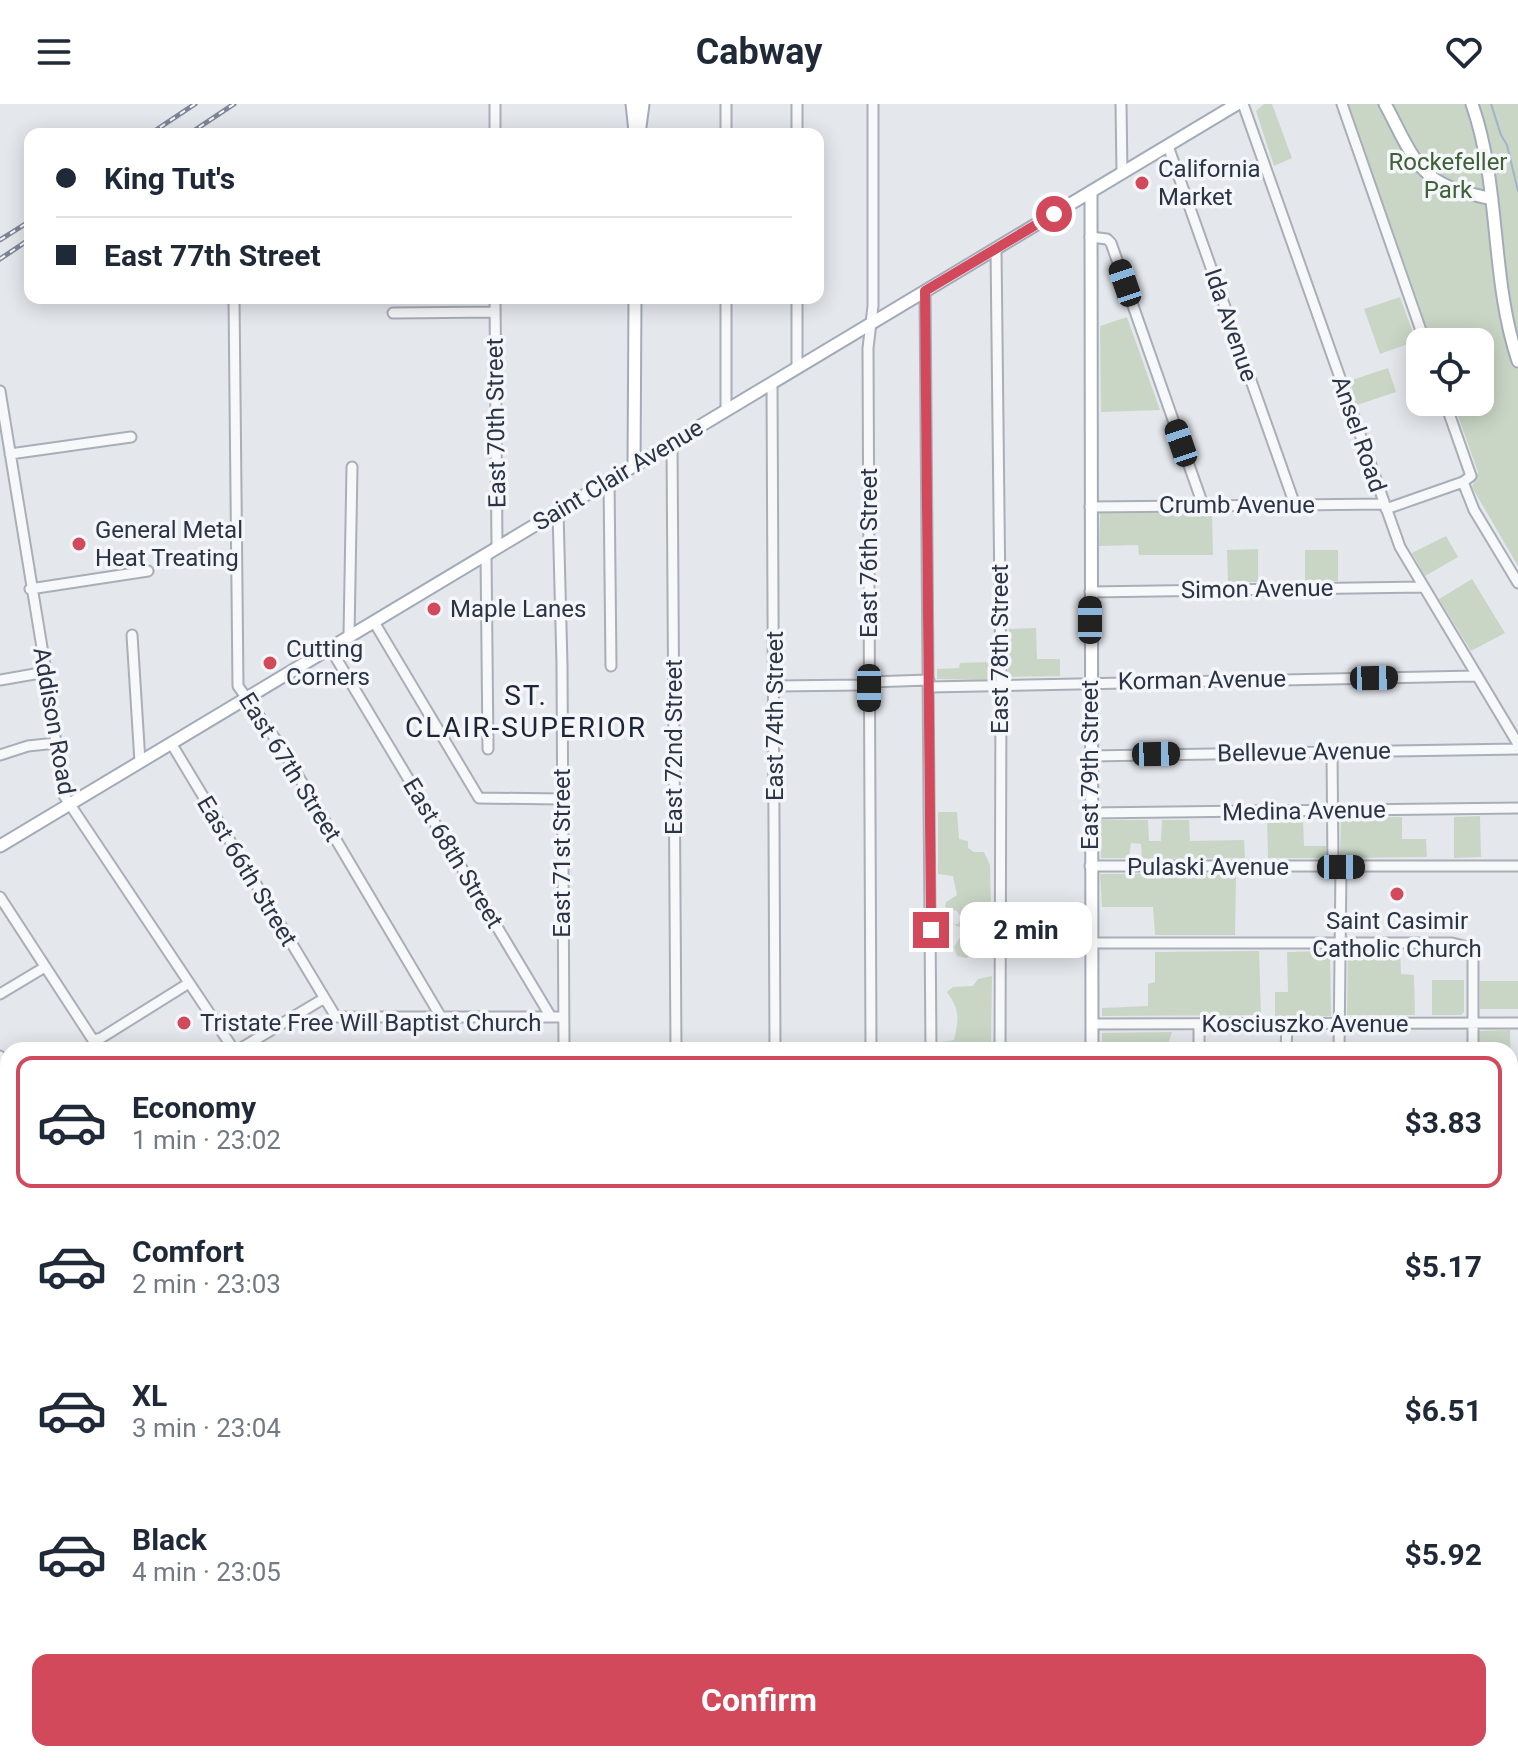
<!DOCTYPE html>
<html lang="en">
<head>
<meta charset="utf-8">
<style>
  :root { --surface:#fff; --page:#f2f2f3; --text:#1f2937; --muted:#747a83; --line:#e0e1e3; --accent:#d1495b }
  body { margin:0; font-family:Roboto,sans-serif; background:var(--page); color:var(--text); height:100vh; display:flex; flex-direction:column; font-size:30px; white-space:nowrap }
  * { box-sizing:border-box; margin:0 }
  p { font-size:26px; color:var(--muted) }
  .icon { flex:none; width:44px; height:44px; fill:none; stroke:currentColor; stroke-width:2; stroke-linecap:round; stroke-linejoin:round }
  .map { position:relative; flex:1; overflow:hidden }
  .drawer { position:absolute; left:0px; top:938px; width:1518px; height:720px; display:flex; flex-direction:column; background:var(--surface); border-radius:24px 24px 0 0; box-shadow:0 4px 20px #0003 }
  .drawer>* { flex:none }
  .guide { position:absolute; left:24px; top:24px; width:800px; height:176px; border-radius:16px; box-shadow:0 4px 20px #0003; display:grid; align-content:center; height:176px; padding:0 32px; background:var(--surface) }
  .fabs { position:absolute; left:1406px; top:224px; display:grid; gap:16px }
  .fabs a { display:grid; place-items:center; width:88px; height:88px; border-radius:16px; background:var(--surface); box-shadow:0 4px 20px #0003; font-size:40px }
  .end { position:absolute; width:36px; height:36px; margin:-18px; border:10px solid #d1495b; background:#fff; box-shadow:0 0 0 4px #fff }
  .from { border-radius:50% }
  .bubble { position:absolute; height:56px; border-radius:16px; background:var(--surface); box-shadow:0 4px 20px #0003; font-size:26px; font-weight:700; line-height:56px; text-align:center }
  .car { position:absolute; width:24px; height:48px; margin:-24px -12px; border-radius:10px; box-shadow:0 0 6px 2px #0007; background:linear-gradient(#222 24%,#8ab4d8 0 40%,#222 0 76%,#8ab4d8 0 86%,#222 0) }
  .guide b { display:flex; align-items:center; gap:28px; height:76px; font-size:30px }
  .guide b+b { border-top:2px solid var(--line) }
  .guide i { width:20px; height:20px; background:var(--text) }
  ul { padding:14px 0 0; list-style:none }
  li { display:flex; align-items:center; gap:24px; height:132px; margin:0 16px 12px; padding:0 16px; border:4px solid transparent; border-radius:16px }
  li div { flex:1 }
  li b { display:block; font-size:30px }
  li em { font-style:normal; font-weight:700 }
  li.active { border-color:var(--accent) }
  li>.icon { width:72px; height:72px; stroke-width:1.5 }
  .primary-button { display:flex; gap:16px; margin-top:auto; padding:16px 32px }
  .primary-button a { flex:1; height:92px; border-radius:16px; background:var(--accent); color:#fff; font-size:32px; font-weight:700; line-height:92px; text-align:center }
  header { display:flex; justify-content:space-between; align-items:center; height:104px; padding:0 32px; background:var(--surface); font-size:36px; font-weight:700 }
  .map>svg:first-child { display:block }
</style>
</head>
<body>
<header><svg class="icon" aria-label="menu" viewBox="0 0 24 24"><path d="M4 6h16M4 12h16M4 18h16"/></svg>Cabway<svg class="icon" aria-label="heart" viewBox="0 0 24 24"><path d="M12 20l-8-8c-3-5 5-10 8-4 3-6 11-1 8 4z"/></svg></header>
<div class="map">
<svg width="1518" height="1658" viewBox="0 0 1518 1658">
  <rect width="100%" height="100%" fill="#e4e7ec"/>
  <!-- green -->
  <path fill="#c9d6c5" d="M1264,0H1272L1292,54L1274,62L1256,7Z
    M1348,0H1518V462L1472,383L1478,368L1453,298H1480V238H1432Z
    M1400,193L1416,237L1380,250L1364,205Z
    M1127,213L1160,306L1101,308L1100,222Z
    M1388,264L1396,288L1357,301L1349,277Z
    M1100,409H1212L1213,451H1139L1138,441L1099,442Z
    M1446,432L1458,453L1425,472L1412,449Z
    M1258,445V478H1228L1227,446Z
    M1305,446H1338V477H1305Z
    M1472,475L1505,529L1471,547L1439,495Z
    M1036,524L1037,555H1060V572L1008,573L1009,525Z
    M991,558V576L937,575V565L959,564L960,559Z
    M938,708H957L959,735L968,737V744L974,748H984L990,761L991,804L970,805L975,825L969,834L970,850L967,854L957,852L954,843L965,825L954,821L959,819L961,814L957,807L945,803L946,798L957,791L953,772L938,770Z
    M1480,712L1481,753L1454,754V713Z
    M1402,713V735H1426L1427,753L1340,754L1341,714Z
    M1303,714L1304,742H1326L1327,754H1268L1267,715Z
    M1101,716H1148L1149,737H1161L1162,716H1189L1190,737L1244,736L1245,754L1142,755L1141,740L1131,739L1129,754H1101Z
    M1236,769L1235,831H1155L1153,803H1102L1100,770Z
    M1400,846L1401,870L1414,871L1415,911H1347L1348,847Z
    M1259,847L1261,911L1102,912V904L1148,902V880L1155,878V848Z
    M1330,847L1331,912H1275V888H1288L1287,848Z
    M992,872L991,946H962L961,940L954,941L953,946H940L942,938L954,936C959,913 960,907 947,888L953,883L973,882L978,875Z
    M1432,876H1464V908L1461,911H1432Z
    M1480,877H1518V905H1480Z
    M1510,926L1511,973H1510V946H1478V927Z
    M1172,928L1166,946H1102V929Z"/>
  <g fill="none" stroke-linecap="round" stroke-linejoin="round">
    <!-- stream -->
    <path stroke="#9fb4cc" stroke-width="2" d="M1491,0L1501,31L1507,41L1518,87"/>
    <defs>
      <path id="minor" d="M797,0V30
        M1121,0L1122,69
        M1243,0L1400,443L1518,640
        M1342,0L1425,238
        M495,30V0
        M726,30V0
        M1168,42L1295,401
        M1090,133L1107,135L1111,139L1203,401
        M996,145L1001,583L1000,946
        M925,187L931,946
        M234,194L238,582L281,643L441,913
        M495,194L497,444
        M797,194V264
        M393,209L495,208
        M772,279L775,946
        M0,287L46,568L63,690L234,946
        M726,307V194
        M672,339L676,946
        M10,350L131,333
        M609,377L611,562
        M1463,378L1474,406L1518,479
        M1090,403L1384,400
        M1386,405L1463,378L1471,372L1445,298
        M558,407L562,561L564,946
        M486,450L488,645
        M30,485L148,467
        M1090,488L1423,483
        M374,518L479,694L561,695
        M132,531L140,658
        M349,532L352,363
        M330,544L551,913
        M0,576L46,568
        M775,582L861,581L869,578L929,576
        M929,583L1475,572
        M171,639L336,913H563
        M1332,647L1333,763
        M0,651L28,642L56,639
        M1090,652L1518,645
        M1090,709L1518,704
        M1090,762H1518
        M0,793L93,936L101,934L189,879
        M1090,839H1452L1468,843L1473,849V946
        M0,890L45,863
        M1092,920L1518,919
        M1199,920V946
        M238,946L323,895
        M871,946L868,244L873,202V0
        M1286,946L1287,921
        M1339,946L1341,763
        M0,952L8,964
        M0,1127L8,1141
        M0,1203H8
        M0,1296H8
        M0,1390H8
        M1510,1583H1518
        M0,1628H8
        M28,1650V1658
        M135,1650V1658
        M244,1650L245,1658
        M359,1650L364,1658
        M486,1650L490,1658
        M705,1650L710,1658
        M1241,1650V1658
        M1452,1650V1658
        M270,1658L286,1650
        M595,1658L601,1655L610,1658
        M1138,1658V1650
        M1358,1658V1650"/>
      <path id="major" d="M632,0L635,27
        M1385,0C1401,28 1413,66 1443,80C1458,88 1476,91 1492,95
        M1472,0C1501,83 1490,173 1518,257
        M639,30L643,0
        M1091,88L1092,946
        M634,362L635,194
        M0,742L1237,0
        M1510,1269L1518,1268
        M0,1483L8,1482
        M1088,1658V1650"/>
    </defs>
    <!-- minor casing -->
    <use href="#minor" stroke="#a9aeb7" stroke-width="13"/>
    <!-- major casing -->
    <use href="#major" stroke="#a3abb8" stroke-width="15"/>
    <!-- minor -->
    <use href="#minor" stroke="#f7f8fa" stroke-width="9"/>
    <!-- major -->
    <use href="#major" stroke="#fff" stroke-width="11"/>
    <defs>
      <path id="rail" d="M150,30L195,0
        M189,30L234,0
        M0,136L30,117
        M0,155L30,135"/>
    </defs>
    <!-- rail casing -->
    <use href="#rail" stroke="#7d8696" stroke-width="5"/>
    <!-- rail -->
    <use href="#rail" stroke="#f4f6f9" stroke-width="2" stroke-dasharray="6" stroke-linecap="butt"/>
  </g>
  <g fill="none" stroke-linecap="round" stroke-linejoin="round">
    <!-- route -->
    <path stroke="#d1495b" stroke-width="10" d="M931,826L925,187L1054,110"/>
  </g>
  <!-- markers -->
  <g fill="#d1495b" stroke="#f4f6f9" stroke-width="3">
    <circle cx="1142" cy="79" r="8"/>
    <circle cx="79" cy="440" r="8"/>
    <circle cx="434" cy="505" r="8"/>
    <circle cx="270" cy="559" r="8"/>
    <circle cx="1397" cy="790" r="8"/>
    <circle cx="184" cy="919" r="8"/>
  </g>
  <g text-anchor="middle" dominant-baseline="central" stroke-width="7" stroke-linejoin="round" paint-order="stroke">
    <!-- park labels -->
    <g font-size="24" fill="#3f6138" stroke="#f4f6f9">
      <text x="1448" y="58">Rockefeller<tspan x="1448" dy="28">Park</tspan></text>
    </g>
    <!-- poi labels -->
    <g font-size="24" fill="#2b3445" stroke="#f4f6f9" text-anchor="start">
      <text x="1158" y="65">California<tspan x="1158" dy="28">Market</tspan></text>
      <text x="95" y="426">General Metal<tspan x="95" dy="28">Heat Treating</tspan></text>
      <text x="450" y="505">Maple Lanes</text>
      <text x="286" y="545">Cutting<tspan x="286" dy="28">Corners</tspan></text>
      <text x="1397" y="817" text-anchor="middle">Saint Casimir<tspan x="1397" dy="28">Catholic Church</tspan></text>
      <text x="200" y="919">Tristate Free Will Baptist Church</text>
    </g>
    <!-- street labels -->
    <g font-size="24" fill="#2b3445" stroke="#f4f6f9">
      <text transform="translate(1231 221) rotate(71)">Ida Avenue</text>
      <text transform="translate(496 319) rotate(-91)">East 70th Street</text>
      <text transform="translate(1359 330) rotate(71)">Ansel Road</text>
      <text transform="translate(618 371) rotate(-31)">Saint Clair Avenue</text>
      <text x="1237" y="401">Crumb Avenue</text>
      <text transform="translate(869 449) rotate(-90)">East 76th Street</text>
      <text transform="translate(1257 485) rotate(-1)">Simon Avenue</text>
      <text transform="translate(1000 545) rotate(-90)">East 78th Street</text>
      <text transform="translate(1202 576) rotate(-1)">Korman Avenue</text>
      <text transform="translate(775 612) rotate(-90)">East 74th Street</text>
      <text transform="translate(54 617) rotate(80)">Addison Road</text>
      <text transform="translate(674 643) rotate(-90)">East 72nd Street</text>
      <text transform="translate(1304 648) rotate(-1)">Bellevue Avenue</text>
      <text transform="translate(1090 661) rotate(-90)">East 79th Street</text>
      <text transform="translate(290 663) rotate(58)">East 67th Street</text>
      <text transform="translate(1304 707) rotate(-1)">Medina Avenue</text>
      <text transform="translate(453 749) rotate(59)">East 68th Street</text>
      <text transform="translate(562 749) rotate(-90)">East 71st Street</text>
      <text x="1208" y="763">Pulaski Avenue</text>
      <text transform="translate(247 767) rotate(59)">East 66th Street</text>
      <text x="1305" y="920">Kosciuszko Avenue</text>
    </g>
    <!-- quarter labels -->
    <g font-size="28" letter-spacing="2" fill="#1d2536" stroke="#f4f6f9">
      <text x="526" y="591">ST.<tspan x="526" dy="32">CLAIR-SUPERIOR</tspan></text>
    </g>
  </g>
</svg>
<div class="fabs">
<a><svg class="icon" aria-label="locate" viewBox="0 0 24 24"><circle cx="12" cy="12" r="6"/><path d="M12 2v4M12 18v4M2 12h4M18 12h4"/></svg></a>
</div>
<i class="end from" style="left:1054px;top:110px"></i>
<i class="end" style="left:931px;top:826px"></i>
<div class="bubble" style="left:960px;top:798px;width:132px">2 min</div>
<i class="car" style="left:1125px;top:179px;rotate:341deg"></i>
<i class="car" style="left:1181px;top:339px;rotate:341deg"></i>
<i class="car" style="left:1090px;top:516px;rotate:0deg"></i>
<i class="car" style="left:1374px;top:574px;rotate:89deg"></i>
<i class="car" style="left:869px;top:584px;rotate:180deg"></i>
<i class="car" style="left:1156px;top:650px;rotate:89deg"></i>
<i class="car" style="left:1341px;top:763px;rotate:90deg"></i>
<div class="guide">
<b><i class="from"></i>King Tut's</b>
<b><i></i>East 77th Street</b>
</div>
<section class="drawer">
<ul>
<li class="active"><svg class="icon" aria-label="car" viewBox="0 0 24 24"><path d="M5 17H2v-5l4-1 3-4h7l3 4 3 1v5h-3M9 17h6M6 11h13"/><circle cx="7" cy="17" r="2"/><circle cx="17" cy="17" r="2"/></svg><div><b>Economy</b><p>1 min · 23:02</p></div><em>$3.83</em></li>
<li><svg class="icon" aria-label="car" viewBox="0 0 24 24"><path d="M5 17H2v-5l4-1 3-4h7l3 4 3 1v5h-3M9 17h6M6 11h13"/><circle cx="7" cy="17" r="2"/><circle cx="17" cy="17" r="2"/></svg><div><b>Comfort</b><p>2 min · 23:03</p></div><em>$5.17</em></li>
<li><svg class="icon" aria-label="car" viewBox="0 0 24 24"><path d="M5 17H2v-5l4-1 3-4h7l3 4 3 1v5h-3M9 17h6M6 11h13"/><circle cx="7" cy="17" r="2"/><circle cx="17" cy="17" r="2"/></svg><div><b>XL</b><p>3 min · 23:04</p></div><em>$6.51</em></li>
<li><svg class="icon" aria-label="car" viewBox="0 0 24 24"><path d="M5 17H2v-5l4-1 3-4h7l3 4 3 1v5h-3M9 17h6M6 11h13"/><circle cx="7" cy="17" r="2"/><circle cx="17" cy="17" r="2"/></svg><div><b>Black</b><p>4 min · 23:05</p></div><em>$5.92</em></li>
</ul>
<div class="primary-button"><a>Confirm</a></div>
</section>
</div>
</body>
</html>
